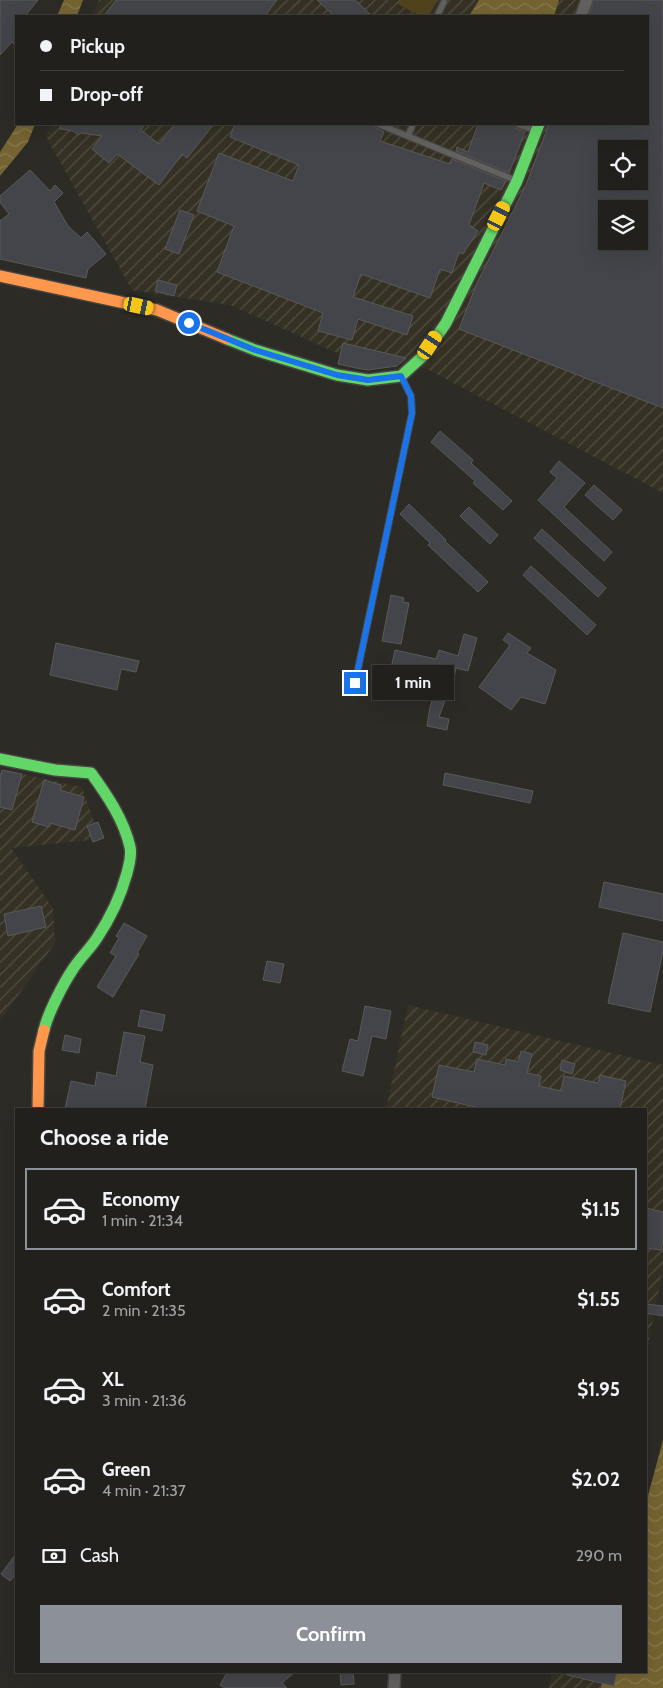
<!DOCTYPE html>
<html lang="en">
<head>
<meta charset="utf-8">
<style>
  :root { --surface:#21201c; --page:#2d2d29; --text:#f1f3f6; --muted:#a2a3a3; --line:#3e3e3b; --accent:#8c9099 }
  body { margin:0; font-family:Cabin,sans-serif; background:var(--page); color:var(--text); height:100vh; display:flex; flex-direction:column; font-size:19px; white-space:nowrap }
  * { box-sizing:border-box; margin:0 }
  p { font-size:16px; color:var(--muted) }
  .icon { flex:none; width:28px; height:28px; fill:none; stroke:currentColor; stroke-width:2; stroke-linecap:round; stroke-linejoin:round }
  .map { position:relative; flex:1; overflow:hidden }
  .sheet { position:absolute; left:15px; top:1108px; width:632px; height:565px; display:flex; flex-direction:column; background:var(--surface); border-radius:0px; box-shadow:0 5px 20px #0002,0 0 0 1px var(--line) }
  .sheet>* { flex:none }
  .top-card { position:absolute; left:15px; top:15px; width:634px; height:110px; border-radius:0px; box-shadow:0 5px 20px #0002,0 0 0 1px var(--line); display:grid; align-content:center; height:110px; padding:0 25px; background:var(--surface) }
  .tools { position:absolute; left:598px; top:140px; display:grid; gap:10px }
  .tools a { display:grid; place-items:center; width:50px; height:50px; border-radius:0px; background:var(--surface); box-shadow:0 5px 20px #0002,0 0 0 1px var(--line); font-size:25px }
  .end { position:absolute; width:22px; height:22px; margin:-11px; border:6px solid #1a73e8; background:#fff; box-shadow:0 0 0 2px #fff }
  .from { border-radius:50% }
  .bubble { position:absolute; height:35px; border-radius:0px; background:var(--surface); box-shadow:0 5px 20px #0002,0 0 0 1px var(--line); font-size:16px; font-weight:700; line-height:35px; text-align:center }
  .car { position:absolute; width:15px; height:30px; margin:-15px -8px; border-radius:6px; box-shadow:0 0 4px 1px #0007; background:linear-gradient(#f5c518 24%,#345 0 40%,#f5c518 0 76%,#345 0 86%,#f5c518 0) }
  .top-card b { display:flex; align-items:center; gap:18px; height:48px; font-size:19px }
  .top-card b+b { border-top:1px solid var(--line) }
  .top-card i { width:12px; height:12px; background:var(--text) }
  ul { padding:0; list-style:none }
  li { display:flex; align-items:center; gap:15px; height:82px; margin:0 10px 8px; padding:0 15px; border:2px solid transparent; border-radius:0px }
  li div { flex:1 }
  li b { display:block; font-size:19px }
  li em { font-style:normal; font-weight:700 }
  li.on { border-color:var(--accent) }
  li>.icon { width:45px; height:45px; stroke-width:1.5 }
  h2 { padding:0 25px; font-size:22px; line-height:60px }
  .pay { display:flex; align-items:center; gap:12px; height:55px; padding:0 25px; font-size:19px }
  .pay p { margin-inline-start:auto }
  .cta { display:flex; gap:10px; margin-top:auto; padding:10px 25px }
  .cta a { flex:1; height:58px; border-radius:0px; background:var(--accent); color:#fff; font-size:20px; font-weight:700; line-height:58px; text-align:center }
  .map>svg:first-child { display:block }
</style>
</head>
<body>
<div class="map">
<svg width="663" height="1688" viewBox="0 0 663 1688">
  <defs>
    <pattern id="industrial-furrows" width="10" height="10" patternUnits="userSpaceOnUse" patternTransform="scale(1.25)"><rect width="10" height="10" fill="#353124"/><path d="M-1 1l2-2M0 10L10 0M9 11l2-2" fill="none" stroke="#524e43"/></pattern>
    <pattern id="water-waves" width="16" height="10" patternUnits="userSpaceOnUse" patternTransform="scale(1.25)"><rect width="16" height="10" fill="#756432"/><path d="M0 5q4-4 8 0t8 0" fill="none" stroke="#88794f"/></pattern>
  </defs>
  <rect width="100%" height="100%" fill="#2c2b26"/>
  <!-- industrial -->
  <path fill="url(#industrial-furrows)" fill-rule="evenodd" d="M99,0H663V493L425,368L335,352L230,305L132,290L46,137L51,124H648V16H92ZM606,149H639V181H606ZM606,209H639V241H606Z
    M0,769L82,787L100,839L11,848L53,908L55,943L0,1021Z
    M408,1005L663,1065V1270L646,1355V1109H386Z
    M552,1671H632L628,1688H549Z"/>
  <!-- pitch -->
  <path fill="#51441c" d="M400,0H437L429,16H420L398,4Z"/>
  <!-- water -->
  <path fill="url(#water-waves)" d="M64,0H83L77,16H57Z
    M479,0H559L554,16H469Z
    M18,124H35L28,142L0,176V152Z
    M663,1440V1688H601L605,1671H646V1503Z"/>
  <!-- building -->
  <path fill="#44454a" stroke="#5a5a59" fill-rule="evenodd" d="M0,0H38L25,16H16V46L12,42L0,55Z
    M116,0H277L265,16H104Z
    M317,0H355L372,16H334Z
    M594,0H663V408L459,329L476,285L526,185L549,124H648V16H589ZM606,149H639V181H606ZM606,209H639V241H606Z
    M61,124H145L141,130L159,144L175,124H214L187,158L182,154L159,185L117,154L109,163L92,149L102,136L81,133L78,135L73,131L60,129Z
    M235,124H373L376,128L384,132L380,141L450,164L452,159L506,181L501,190L484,183L469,225L478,231L463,254L459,252L452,273L440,269L430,298L361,274L353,297L413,316L407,335L358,319L352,340L318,331L323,313L217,272L234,226L197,211L219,153L293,181L299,165L230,137Z
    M478,124H512L515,128L525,132L509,173L456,151L457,147L468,152Z
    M30,170L50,191L55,185L63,193L54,202L68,226L81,238L87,232L106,254L88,269L86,278L0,259V221L9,214L0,202V196Z
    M180,210L194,215L179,254L165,249Z
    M158,280L177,285L174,296L155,291Z
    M343,343L406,358L397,366L368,370L356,368L338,364Z
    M440,431L473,460L471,463L512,501L503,510L473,483L475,481L431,442Z
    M559,461L585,483L564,507L612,552L604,561L538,500L557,478L550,472Z
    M594,485L622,510L613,520L585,495Z
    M409,504L446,540L445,541L488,582L478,592L428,545L430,543L400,514Z
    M469,507L498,535L490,544L460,516Z
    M542,529L606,588L598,597L534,538Z
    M531,566L596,625L587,635L523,575Z
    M391,595L404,598L403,602L409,603L401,644L382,641Z
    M508,633L531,648L527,653L556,670L545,704L521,697L511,710L479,687L510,645L503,640Z
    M464,634L477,638L468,671L456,668L451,692H448L439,717L449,719L447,730L427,726L430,707L438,684L417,680V683L397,678L398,675L390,673L395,650L436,659L439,650L458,656Z
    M56,643L139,661L136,672L121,669L117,690L50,675Z
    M2,770L22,774L12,810L0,807V779Z
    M445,773L533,791L530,803L443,785Z
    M44,780L61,785L60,790L84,797L75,830L50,823L49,827L32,822Z
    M98,822L104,838L93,842L87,826Z
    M604,882L663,894V921L599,907Z
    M41,906L46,927L8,936L4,914Z
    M124,923L147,936L137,953L139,954L113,997L97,987L116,956L110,953L119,938L116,936Z
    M623,933L663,942V951L650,1012L608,1003Z
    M267,961L284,964L280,983L263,980Z
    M365,1006L391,1011L386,1039L372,1036L363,1076L342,1071L350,1039L358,1041Z
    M141,1010L165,1015L162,1031L138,1026Z
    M124,1032L145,1036L140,1062L153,1065L145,1109H65L71,1081L95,1086L97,1072L116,1076Z
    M65,1035L81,1039L79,1053L62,1050Z
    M475,1042L488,1045L486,1055L473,1052Z
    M521,1051L532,1054L527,1073L541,1076L539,1086L561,1091L564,1076L598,1083L600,1075L626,1081L620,1109H484L432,1097L439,1065L474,1072L477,1059L505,1065L506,1059L518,1062Z
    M562,1060L575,1064L572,1074L560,1070Z
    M646,1208L663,1212V1240L661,1250L646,1248Z
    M646,1304L663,1306V1316L646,1313Z
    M16,1554V1574L10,1581L1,1574Z
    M228,1671H296L282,1683L287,1688H225L220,1685Z
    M340,1671H353L354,1684L341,1685Z
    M568,1671H617L614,1686L567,1675Z"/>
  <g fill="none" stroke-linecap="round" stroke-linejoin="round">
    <defs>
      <path id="lane" d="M437,16L444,2
        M378,124L515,180
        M517,124L536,131
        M408,136L413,124
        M355,683L412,413L411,396L402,378"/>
      <path id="street" d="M581,16L587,0
        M394,1688L395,1671"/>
      <path id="fast" d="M227,339L255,350L337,375L368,380L401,376L423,356L446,323L517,181L539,124
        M0,759L55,770L91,773C107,795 124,820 130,847C132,856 129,864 127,873C121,895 109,920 97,938C90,949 80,958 73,969C63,984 48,1013 44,1030"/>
      <path id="slow" d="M0,276L157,310L227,339
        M38,1109L39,1051L44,1030"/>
    </defs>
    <!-- lane casing -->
    <use href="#lane" stroke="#474642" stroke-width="8"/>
    <!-- street casing -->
    <use href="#street" stroke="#474642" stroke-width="14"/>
    <!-- fast casing -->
    <use href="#fast" stroke="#474642" stroke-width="14"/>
    <!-- slow casing -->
    <use href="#slow" stroke="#474642" stroke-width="14"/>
    <!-- lane -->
    <use href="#lane" stroke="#62615f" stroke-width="5.5"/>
    <!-- street -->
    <use href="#street" stroke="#62615f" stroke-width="11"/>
    <!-- fast -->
    <use href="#fast" stroke="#63d668" stroke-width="11"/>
    <!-- slow -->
    <use href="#slow" stroke="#ff974d" stroke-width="11"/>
  </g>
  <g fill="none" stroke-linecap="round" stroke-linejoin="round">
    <!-- route -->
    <path stroke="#1a73e8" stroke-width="6" d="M189,323L255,350L337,375L368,380L401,376L411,396L412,413L355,683"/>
  </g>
</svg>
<div class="tools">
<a><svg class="icon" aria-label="locate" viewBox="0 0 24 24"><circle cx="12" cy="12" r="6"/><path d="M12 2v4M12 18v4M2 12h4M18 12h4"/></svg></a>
<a><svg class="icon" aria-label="layers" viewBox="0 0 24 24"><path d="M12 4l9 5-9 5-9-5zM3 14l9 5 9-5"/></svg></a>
</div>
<i class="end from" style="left:189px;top:323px"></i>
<i class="end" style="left:355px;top:683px"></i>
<div class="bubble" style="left:372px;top:665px;width:82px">1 min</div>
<i class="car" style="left:499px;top:216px;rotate:27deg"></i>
<i class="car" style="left:139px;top:306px;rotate:102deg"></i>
<i class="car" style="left:430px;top:345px;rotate:34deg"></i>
<div class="top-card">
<b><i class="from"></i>Pickup</b>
<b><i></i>Drop-off</b>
</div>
<section class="sheet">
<h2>Choose a ride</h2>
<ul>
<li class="on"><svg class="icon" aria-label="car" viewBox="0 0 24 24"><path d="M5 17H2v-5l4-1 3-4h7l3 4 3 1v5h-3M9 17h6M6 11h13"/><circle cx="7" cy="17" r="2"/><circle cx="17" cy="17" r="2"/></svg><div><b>Economy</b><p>1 min · 21:34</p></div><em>$1.15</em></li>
<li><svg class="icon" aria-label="car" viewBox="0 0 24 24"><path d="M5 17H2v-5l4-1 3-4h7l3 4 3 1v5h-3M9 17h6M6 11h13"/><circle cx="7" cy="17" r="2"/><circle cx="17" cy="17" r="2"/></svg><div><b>Comfort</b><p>2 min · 21:35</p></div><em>$1.55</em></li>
<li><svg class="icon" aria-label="car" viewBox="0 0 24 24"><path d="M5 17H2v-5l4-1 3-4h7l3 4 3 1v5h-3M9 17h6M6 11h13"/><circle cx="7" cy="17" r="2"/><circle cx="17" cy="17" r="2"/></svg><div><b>XL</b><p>3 min · 21:36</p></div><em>$1.95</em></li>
<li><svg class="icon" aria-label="car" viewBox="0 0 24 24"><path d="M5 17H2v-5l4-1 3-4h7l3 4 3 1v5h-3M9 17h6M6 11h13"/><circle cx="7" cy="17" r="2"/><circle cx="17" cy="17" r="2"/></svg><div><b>Green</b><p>4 min · 21:37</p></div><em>$2.02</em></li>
</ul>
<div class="pay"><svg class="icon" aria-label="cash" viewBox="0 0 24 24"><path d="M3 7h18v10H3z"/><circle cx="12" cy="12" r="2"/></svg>Cash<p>290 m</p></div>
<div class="cta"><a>Confirm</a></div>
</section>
</div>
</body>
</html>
